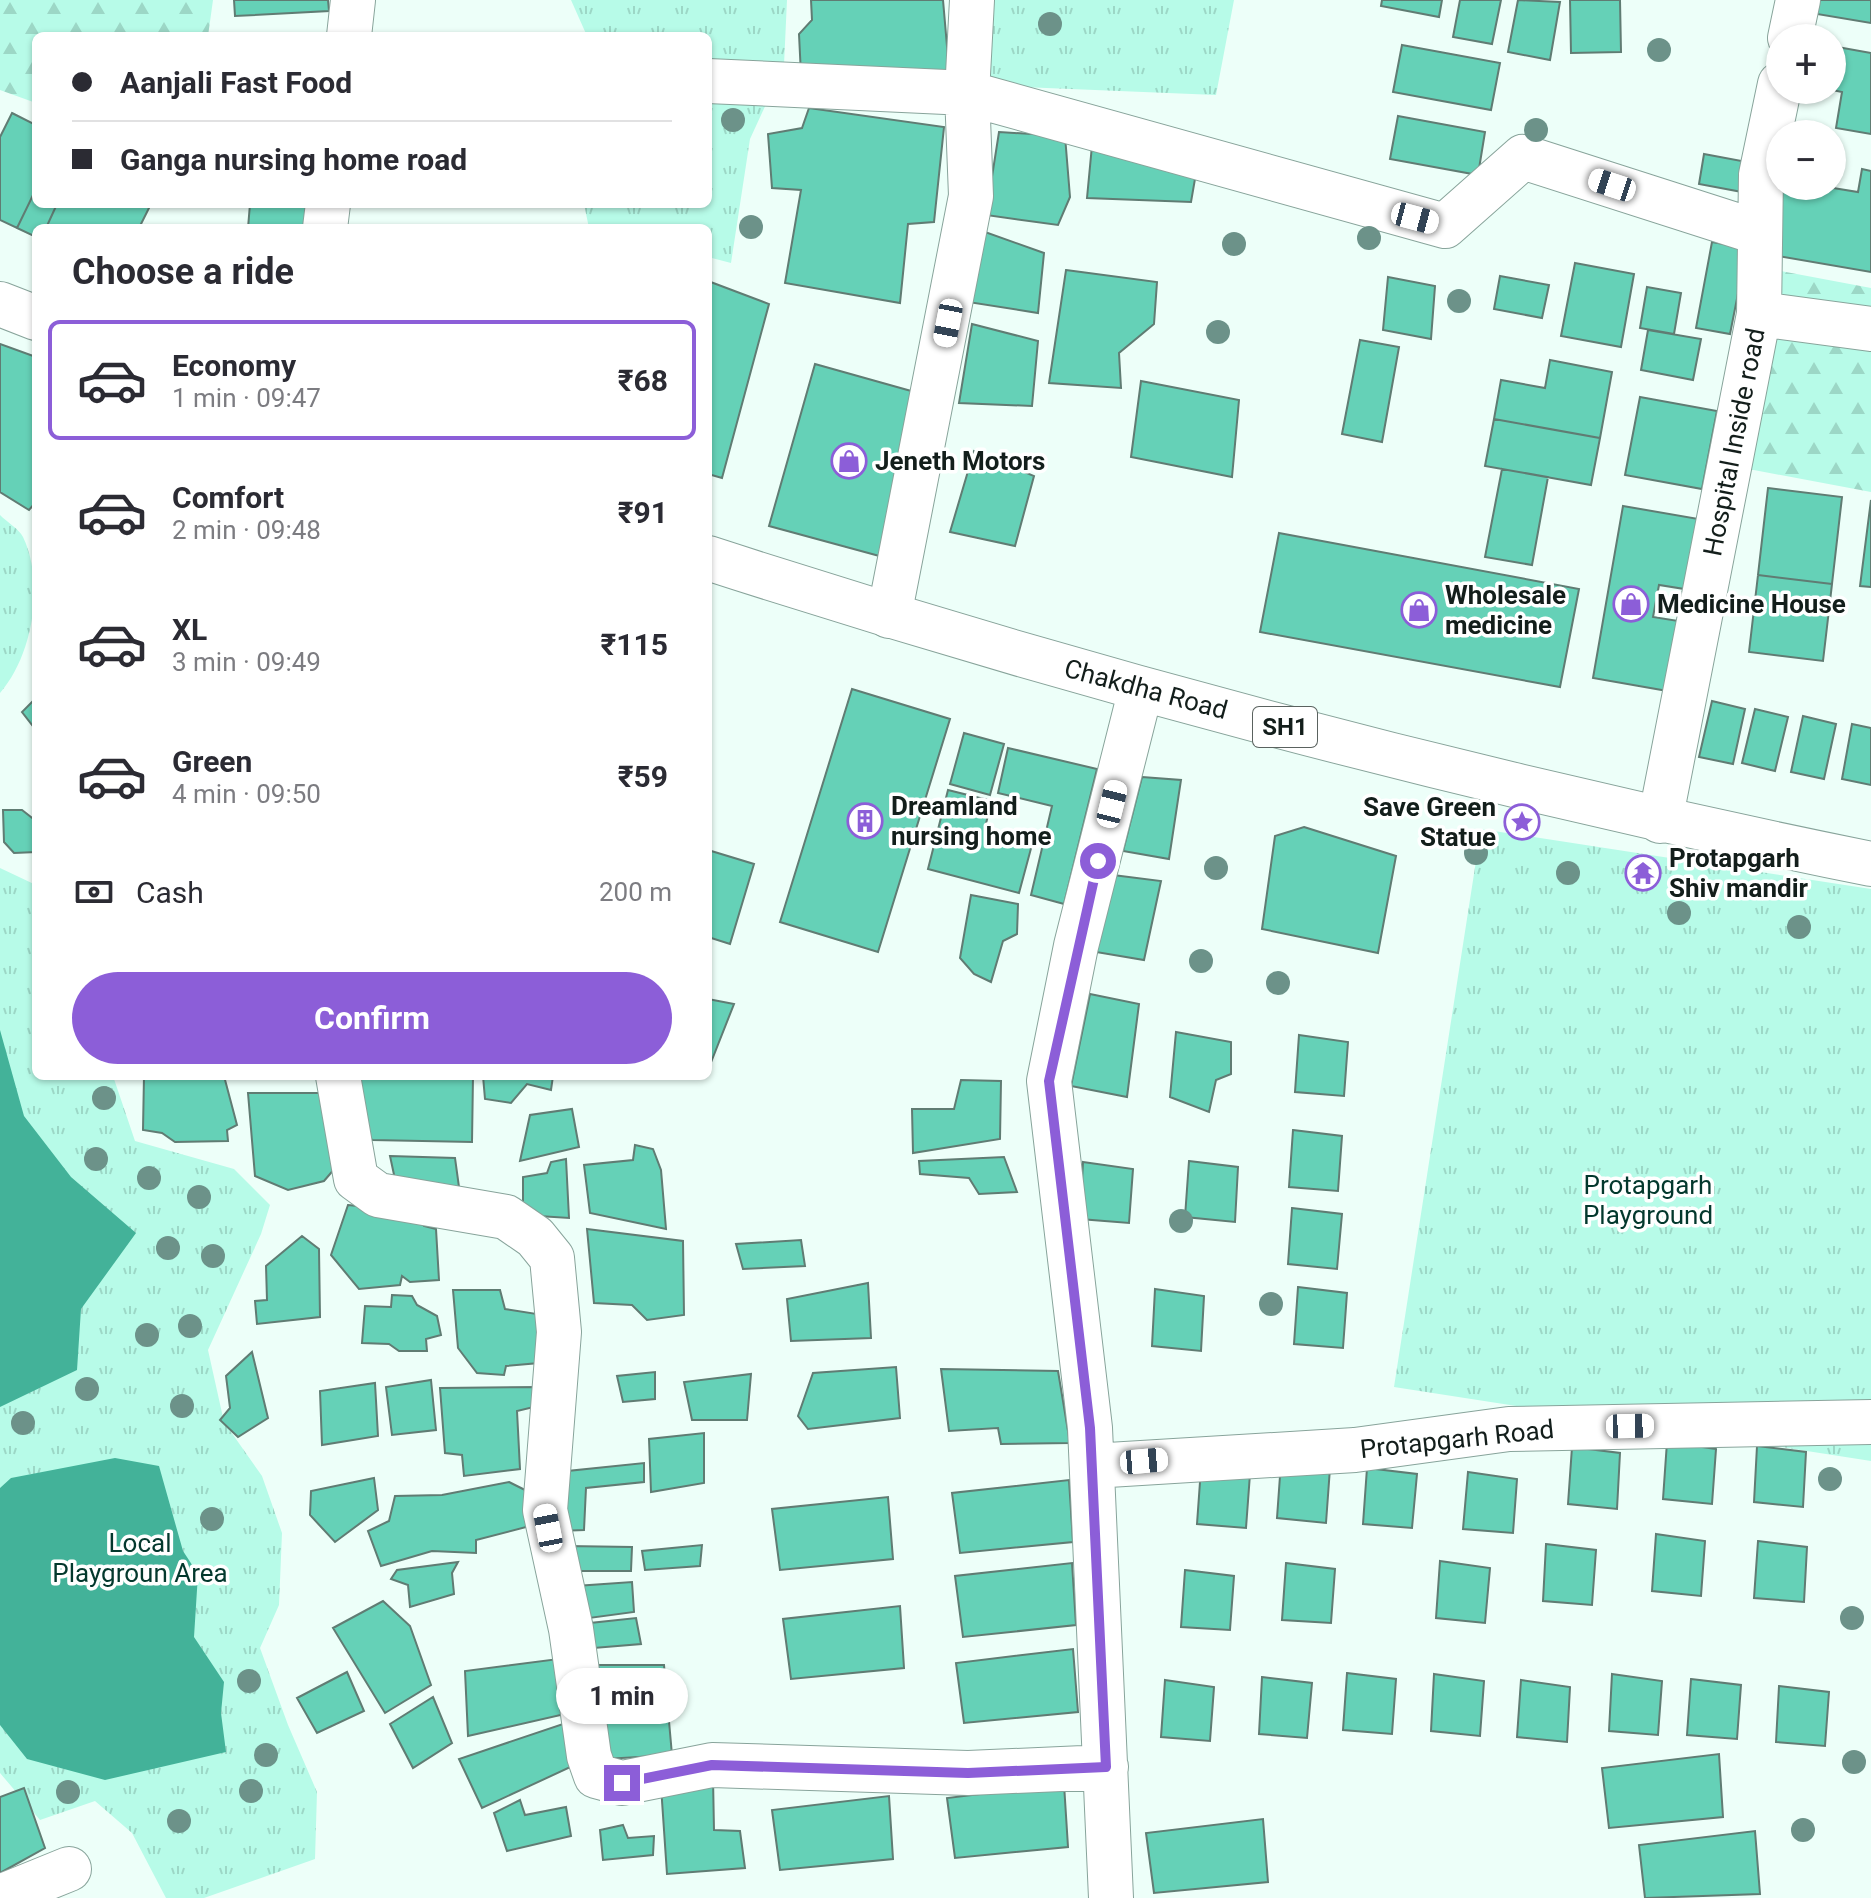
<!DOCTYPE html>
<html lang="en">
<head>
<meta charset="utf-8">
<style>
  :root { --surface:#fff; --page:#f7f7f7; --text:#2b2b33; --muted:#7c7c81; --line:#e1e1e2; --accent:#8c5ed8 }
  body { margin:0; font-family:Roboto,sans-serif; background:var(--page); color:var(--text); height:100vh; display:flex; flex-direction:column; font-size:30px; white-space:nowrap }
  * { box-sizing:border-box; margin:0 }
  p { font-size:26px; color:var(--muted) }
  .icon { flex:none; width:44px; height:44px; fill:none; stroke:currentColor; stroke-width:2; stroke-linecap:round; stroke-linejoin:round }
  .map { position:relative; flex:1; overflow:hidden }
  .panel { position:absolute; left:32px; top:224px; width:680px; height:856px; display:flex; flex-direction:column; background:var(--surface); border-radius:12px; box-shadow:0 2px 6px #0004 }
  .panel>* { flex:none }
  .guide { position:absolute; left:32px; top:32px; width:680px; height:176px; border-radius:12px; box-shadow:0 2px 6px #0004; display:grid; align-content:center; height:176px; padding:0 40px; background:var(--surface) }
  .fabs { position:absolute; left:1766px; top:24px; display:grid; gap:16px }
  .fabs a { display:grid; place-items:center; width:80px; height:80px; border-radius:50%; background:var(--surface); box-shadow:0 2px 6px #0004; font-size:40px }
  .end { position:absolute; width:36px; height:36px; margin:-18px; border:10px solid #8c5ed8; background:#fff; box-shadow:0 0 0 4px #fff }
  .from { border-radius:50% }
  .bubble { position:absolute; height:56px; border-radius:28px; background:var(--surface); box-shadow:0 2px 6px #0004; font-size:26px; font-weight:700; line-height:56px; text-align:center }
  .car { position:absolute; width:24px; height:48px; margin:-24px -12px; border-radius:10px; box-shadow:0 0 6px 2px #0007; background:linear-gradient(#fff 24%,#345 0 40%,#fff 0 76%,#345 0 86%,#fff 0) }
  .guide b { display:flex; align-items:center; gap:28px; height:76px; font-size:30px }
  .guide b+b { border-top:2px solid var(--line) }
  .guide i { width:20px; height:20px; background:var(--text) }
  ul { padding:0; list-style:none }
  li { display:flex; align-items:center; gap:24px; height:120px; margin:0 16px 12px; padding:0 24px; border:4px solid transparent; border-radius:12px }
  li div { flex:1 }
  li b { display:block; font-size:30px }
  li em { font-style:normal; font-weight:700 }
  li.current { border-color:var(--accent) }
  li>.icon { width:72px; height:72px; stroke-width:1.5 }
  h2 { padding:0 40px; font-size:36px; line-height:96px }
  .pay { display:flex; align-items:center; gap:20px; height:88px; padding:0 40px; font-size:30px }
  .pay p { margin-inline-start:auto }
  .button { display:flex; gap:16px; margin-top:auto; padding:16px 40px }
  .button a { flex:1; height:92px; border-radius:48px; background:var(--accent); color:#fff; font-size:32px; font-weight:700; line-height:92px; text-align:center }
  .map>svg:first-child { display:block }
</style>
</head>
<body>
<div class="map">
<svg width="1871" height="1898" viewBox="0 0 1871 1898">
  <defs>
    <pattern id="forest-firs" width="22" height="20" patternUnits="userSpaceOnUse" patternTransform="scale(2)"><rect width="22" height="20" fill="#b7fbe8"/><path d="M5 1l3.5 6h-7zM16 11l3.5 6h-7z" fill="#9cd7c6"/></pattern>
    <pattern id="park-tufts" width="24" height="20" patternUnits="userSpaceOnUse" patternTransform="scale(2)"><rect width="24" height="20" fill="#b7fbe8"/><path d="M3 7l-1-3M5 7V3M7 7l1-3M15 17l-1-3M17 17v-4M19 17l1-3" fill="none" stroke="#9cd7c6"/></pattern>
  </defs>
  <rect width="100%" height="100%" fill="#edfff9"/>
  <!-- forest -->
  <path fill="url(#forest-firs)" d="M0,0H213L208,36H36V103L0,90Z
    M1776,270L1871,288V492L1738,467Z"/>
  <!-- park -->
  <path fill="url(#park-tufts)" d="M571,0H787L784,65L750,139L731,263L708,257V228H589L584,204H708V36H587Z
    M973,0H1234L1216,95L998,86L968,66Z
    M0,515C7,522 19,529 23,537C45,583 33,655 0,693Z
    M1481,829L1871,889V1461L1394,1387Z
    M0,868L36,885V1076H113L135,1141L234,1169L270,1205L261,1234L208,1350L224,1422L262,1476L282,1533L279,1605L260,1648L288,1725L317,1792L315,1859L204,1898H166L132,1833L95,1801L40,1820L0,1773Z"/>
  <!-- water -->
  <path fill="#43b299" d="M0,1030L24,1116L71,1177L136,1233L81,1309L77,1370L0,1407Z
    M115,1458L159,1466L183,1551L198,1574L194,1637L224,1682L221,1713L226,1752L105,1780L27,1759L0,1725V1488L11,1478Z"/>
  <!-- building -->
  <path fill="#65d1b7" stroke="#607c73" stroke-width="2" d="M234,0H328L329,11L235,16Z
    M811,0H943L950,81L801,75L799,34L812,20Z
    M1382,0H1442L1439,17L1381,6Z
    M1460,0H1501L1492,44L1453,37Z
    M1518,0L1560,2L1550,60L1508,52Z
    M1570,0H1620L1621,52L1571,53Z
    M1819,0H1871V23L1817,14Z
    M1402,45L1500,63L1491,110L1393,92Z
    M1832,46L1871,53V134L1836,128L1842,92L1832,90Z
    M809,108L944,127L934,222L908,224L900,303L785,283L801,190L772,188L768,134L802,128Z
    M12,113L36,125V189L17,228L0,220V137Z
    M1398,116L1485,132L1478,175L1390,159Z
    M999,132L1065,136L1070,197L1058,225L986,215Z
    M1093,135L1200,150L1191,202L1087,198Z
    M1704,154L1747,162L1742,192L1699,184Z
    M1862,169L1871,171V272L1766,254L1780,186H1821L1858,192Z
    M36,189V204H57L46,228H36V237L17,228Z
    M57,204H151L139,228H46Z
    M250,204H331L320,228H248Z
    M971,227L1044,253L1038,313L968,302Z
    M1712,242L1747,248L1730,334L1696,328Z
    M1575,263L1634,274L1621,347L1561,336Z
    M1066,270L1157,282L1154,324L1119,353L1121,388L1049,383Z
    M1500,276L1549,285L1542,318L1494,309Z
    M1388,277L1435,286L1431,339L1383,330Z
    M708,281L769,304L722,478L708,474Z
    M1647,287L1681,293L1674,334L1640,328Z
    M972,324L1038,341L1032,406L959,403Z
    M1648,330L1701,339L1693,380L1641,370Z
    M1360,340L1399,347L1382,442L1342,434Z
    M0,344L36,357V502L29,510L0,492Z
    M1550,360L1612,372L1600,438L1494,419L1501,380L1545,388Z
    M815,364L929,396L883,557L769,526Z
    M1141,381L1239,400L1232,477L1131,457Z
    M1640,397L1717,411L1702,489L1625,475Z
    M1494,419L1600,438L1591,485L1485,466Z
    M974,451L1034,476L1015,546L950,532Z
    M1502,469L1548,477L1532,565L1485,557Z
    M1768,488L1842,497L1832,584L1758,575Z
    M1871,500V587L1860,586Z
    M1623,506L1710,521L1697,591L1659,585L1653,617L1691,623L1679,693L1593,678Z
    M1279,533L1579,589L1560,687L1260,632Z
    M1758,575L1832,584L1823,661L1749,652Z
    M852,689L950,719L878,952L780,922Z
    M36,698V730L22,712Z
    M1712,701L1745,709L1733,764L1699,757Z
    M1755,709L1788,717L1775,771L1742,763Z
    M1803,716L1836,724L1824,779L1791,772Z
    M1852,724L1871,728V785L1842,779Z
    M964,733L1004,744L990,795L950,784Z
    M1008,748L1097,769L1064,904L1031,895L1052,806L998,793Z
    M1142,777L1181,780L1169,859L1123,851Z
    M948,790L992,801L985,827L1033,841L1019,893L928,869Z
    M3,810H22L36,821V852L14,853L4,842Z
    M1304,827L1396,856L1378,953L1262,929L1275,836Z
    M708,850L754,864L730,944L708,937Z
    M1113,875L1161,881L1144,960L1096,952Z
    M971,895L1018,904L1017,934L1003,941L991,982L974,974L960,958Z
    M1090,994L1139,1004L1127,1097L1071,1086Z
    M708,999L734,1004L708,1070Z
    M1176,1032L1231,1042V1074L1216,1080L1209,1112L1170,1097Z
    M1299,1035L1348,1042L1344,1096L1295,1092Z
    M144,1076H224L237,1125L227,1130L228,1141L175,1142L162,1133L143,1130Z
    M235,1076H288L278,1079Z
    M355,1076H473L472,1142L372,1140L356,1114Z
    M483,1076H553L551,1090L527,1084L511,1103L485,1099Z
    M961,1080L1001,1081L1000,1139L913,1153L912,1109H954Z
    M248,1093H322L342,1160L324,1181L288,1190L255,1176Z
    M572,1109L579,1147L520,1161L530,1115Z
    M1293,1130L1342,1136L1338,1191L1289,1187Z
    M635,1145L653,1149L661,1170L666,1229L590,1213L584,1165L633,1160Z
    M390,1156L455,1158L459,1187L396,1184Z
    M1004,1157L1017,1192L979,1194L969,1178L920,1174L919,1161Z
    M566,1159L569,1218L523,1215V1177L547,1173L551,1162Z
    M1189,1161L1238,1167L1235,1222L1185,1217Z
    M1083,1162L1133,1169L1129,1223L1080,1219Z
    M348,1205L422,1213L424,1226L436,1229L439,1280L410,1282L402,1276L400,1285L359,1289L331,1255Z
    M1292,1208L1342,1214L1337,1269L1288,1264Z
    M587,1229L683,1241L684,1315L647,1320L632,1305L594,1303Z
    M302,1236L319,1249L320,1317L257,1324L255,1301L267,1300L266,1266Z
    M801,1240L805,1266L743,1269L736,1244Z
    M868,1283L871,1338L791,1341L787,1299Z
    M1298,1287L1347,1293L1343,1348L1294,1344Z
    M1155,1289L1204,1296L1201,1351L1152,1346Z
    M453,1290H500L505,1309L537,1314L539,1363L506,1366L504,1375L477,1373L458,1348Z
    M392,1295L412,1296L417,1305L437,1316L441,1335L426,1339L427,1351H399L389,1344L362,1343L365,1306L391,1307Z
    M252,1352L268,1418L238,1437L220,1420L230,1408L226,1376Z
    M896,1367L900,1418L808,1429L798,1416L813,1373Z
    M941,1369L1058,1371L1070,1443L1001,1444L998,1428L949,1431Z
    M655,1372V1399L623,1402L617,1376Z
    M751,1374L747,1420H692L684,1382Z
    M431,1380L436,1430L392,1435L386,1387Z
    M375,1383L378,1436L322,1445L320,1391Z
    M540,1387L542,1405L517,1411L520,1469L464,1476L462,1455L445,1453L440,1388Z
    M704,1433V1483L651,1492L649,1439Z
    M1667,1442L1716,1449L1712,1504L1663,1499Z
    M1757,1446L1806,1452L1803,1507L1754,1502Z
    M1572,1447L1620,1453L1617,1509L1568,1504Z
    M1281,1462L1330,1468L1326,1523L1277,1518Z
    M644,1463V1482L586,1488L584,1530L559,1531L558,1472Z
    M1201,1468L1250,1474L1246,1528L1197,1524Z
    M1367,1468L1417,1474L1412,1528L1363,1524Z
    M1468,1472L1517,1479L1513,1533L1463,1529Z
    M374,1478L378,1510L335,1542L310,1515L311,1491Z
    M1069,1480L1073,1542L960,1553L952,1493Z
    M509,1482L527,1491L530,1526L476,1540V1553L432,1551L381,1566L368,1531L389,1521L395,1496L442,1495Z
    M888,1497L893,1559L780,1570L772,1509Z
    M1656,1534L1705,1541L1701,1596L1652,1591Z
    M1758,1541L1807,1547L1804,1602L1754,1598Z
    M1546,1544L1596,1550L1592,1605L1543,1601Z
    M702,1545L700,1566L645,1570L642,1551Z
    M567,1546L632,1547L631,1571H573Z
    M1440,1561L1490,1568L1485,1623L1436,1618Z
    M458,1562L452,1573L454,1594L410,1607L408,1585L391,1579L397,1570Z
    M1072,1563L1076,1625L963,1637L955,1576Z
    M1286,1563L1335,1569L1331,1623L1282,1620Z
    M1185,1570L1234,1576L1230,1630L1181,1627Z
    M632,1582L634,1612L582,1619L576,1586Z
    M383,1601L410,1626L431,1685L385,1713L333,1628Z
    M900,1606L904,1668L791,1679L783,1619Z
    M636,1618L641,1644L582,1649L581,1624Z
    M1073,1649L1078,1712L964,1723L956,1663Z
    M558,1659L565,1714L468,1736L465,1671Z
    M598,1665H664L672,1755L605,1759Z
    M347,1672L364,1711L317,1733L297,1698Z
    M1347,1673L1396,1679L1392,1734L1343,1730Z
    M1434,1674L1484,1681L1480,1736L1431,1731Z
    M1612,1674L1662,1681L1658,1735L1609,1731Z
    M1262,1677L1312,1683L1307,1738L1259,1734Z
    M1691,1679L1741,1685L1737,1739L1687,1735Z
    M1165,1680L1214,1687L1210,1741L1161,1737Z
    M1521,1680L1570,1687L1567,1742L1517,1737Z
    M1779,1686L1829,1692L1825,1746L1776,1742Z
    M433,1697L452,1743L413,1768L390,1724Z
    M566,1723L579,1763L482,1808L459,1759Z
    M1719,1754L1723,1817L1609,1828L1602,1768Z
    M713,1778L714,1830L740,1831L745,1868L667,1874L661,1786Z
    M1064,1784L1068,1847L955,1858L947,1798Z
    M24,1788L45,1848L0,1873V1797Z
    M889,1796L893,1859L780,1870L772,1810Z
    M520,1800L525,1815L566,1807L571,1836L507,1851L494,1813Z
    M1263,1819L1268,1882L1154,1893L1146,1833Z
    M623,1825L628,1838L654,1836L653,1855L603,1860L600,1830Z
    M1755,1831L1760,1894L1645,1898L1639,1845Z"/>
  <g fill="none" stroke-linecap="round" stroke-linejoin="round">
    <defs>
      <path id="minor" d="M1790,38L1798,0
        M708,81L967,93L1445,226L1523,157L1760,233
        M1759,314L1761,175L1780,84
        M889,616L971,196L967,93L972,0
        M1660,821L1759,314L1871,329
        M338,1076L356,1179L378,1195L506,1217L535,1237L552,1258L559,1332L545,1510L571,1629L589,1756L596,1776L622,1783L712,1765L968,1773L1106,1767
        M1092,1466L1355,1450L1509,1429L1871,1422
        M0,1897L69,1869
        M1111,1898L1090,1428L1049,1081L1076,946L1141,689"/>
      <path id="major" d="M349,36L353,0
        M325,228L328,204
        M0,304L36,318
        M708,558C1090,682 1478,784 1871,864"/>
    </defs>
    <!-- minor casing -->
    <use href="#minor" stroke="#88a49b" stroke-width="46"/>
    <!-- major casing -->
    <use href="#major" stroke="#88a49b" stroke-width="46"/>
    <!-- minor -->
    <use href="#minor" stroke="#fff" stroke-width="44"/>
    <!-- major -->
    <use href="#major" stroke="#fff" stroke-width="44"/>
  </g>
  <!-- trees -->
  <g fill="#6c9289">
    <circle cx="1050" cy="24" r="12"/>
    <circle cx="1659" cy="50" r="12"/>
    <circle cx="733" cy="120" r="12"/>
    <circle cx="1536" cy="130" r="12"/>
    <circle cx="751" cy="227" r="12"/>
    <circle cx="1369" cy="238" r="12"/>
    <circle cx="1234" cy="244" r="12"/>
    <circle cx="1459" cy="301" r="12"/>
    <circle cx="1218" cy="332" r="12"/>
    <circle cx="1476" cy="853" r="12"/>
    <circle cx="1216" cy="868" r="12"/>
    <circle cx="1568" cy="873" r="12"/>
    <circle cx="1679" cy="913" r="12"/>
    <circle cx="1799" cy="927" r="12"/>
    <circle cx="1201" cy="961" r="12"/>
    <circle cx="1278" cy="983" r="12"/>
    <circle cx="104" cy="1098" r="12"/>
    <circle cx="96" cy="1159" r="12"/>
    <circle cx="149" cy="1178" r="12"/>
    <circle cx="199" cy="1197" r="12"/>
    <circle cx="1181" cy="1221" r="12"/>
    <circle cx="168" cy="1248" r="12"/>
    <circle cx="213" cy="1256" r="12"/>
    <circle cx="1271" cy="1304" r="12"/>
    <circle cx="190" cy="1326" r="12"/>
    <circle cx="147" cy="1335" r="12"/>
    <circle cx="87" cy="1389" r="12"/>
    <circle cx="182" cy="1406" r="12"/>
    <circle cx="23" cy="1423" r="12"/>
    <circle cx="1830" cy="1479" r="12"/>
    <circle cx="212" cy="1519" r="12"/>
    <circle cx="1852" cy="1618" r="12"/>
    <circle cx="249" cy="1681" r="12"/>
    <circle cx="266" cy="1755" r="12"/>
    <circle cx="1854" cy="1762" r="12"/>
    <circle cx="251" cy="1791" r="12"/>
    <circle cx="68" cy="1792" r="12"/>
    <circle cx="179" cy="1821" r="12"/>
    <circle cx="1803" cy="1830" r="12"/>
  </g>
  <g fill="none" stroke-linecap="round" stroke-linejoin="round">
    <!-- route -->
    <path stroke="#8c5ed8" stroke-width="10" d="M622,1783L712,1765L968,1773L1106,1767L1090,1428L1049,1081L1098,861"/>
  </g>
  <!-- icons -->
  <defs>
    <symbol id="shop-ring" viewBox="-11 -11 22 22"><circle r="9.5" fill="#fff" stroke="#8c5ed8" stroke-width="1.5"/><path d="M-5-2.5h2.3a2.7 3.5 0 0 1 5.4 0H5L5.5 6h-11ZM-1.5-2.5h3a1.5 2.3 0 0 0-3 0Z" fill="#8c5ed8"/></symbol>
    <symbol id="building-ring" viewBox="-11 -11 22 22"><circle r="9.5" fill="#fff" stroke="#8c5ed8" stroke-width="1.5"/><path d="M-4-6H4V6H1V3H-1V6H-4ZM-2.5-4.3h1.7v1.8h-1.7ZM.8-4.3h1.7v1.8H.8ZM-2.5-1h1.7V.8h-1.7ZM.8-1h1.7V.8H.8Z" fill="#8c5ed8"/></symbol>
    <symbol id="sight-ring" viewBox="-11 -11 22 22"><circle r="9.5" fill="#fff" stroke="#8c5ed8" stroke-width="1.5"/><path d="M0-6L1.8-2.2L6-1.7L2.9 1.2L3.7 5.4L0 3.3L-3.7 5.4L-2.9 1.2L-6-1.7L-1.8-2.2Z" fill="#8c5ed8"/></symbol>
    <symbol id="temple-ring" viewBox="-11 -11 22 22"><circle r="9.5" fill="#fff" stroke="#8c5ed8" stroke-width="1.5"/><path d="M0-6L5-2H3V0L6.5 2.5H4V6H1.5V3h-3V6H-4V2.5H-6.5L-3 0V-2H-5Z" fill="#8c5ed8"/></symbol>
  </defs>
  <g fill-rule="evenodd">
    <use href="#shop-ring" x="829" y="441" width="40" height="40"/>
    <use href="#shop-ring" x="1611" y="584" width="40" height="40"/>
    <use href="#shop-ring" x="1399" y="590" width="40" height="40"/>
    <use href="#building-ring" x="845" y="801" width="40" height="40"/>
    <use href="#sight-ring" x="1502" y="802" width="40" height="40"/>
    <use href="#temple-ring" x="1623" y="853" width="40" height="40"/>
  </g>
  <g text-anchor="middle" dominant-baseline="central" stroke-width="7" stroke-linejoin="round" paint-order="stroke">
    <!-- shield labels -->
    <rect fill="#fff" stroke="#5a625f" stroke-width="2" x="1253" y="707" width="64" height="40" rx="6"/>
    <g font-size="24" font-weight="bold" fill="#131e1b">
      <text x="1285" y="727">SH1</text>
    </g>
    <!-- street labels -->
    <g font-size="26" fill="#131e1b" stroke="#fff">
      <text transform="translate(1734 442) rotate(-79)">Hospital Inside road</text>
      <text transform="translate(1146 689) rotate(15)">Chakdha Road</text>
      <text transform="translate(1457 1439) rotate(-6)">Protapgarh Road</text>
    </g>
    <!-- poi labels -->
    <g font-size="26" font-weight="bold" fill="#131e1b" stroke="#fff" text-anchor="start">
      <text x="875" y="461">Jeneth Motors</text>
      <text x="1445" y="595">Wholesale<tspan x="1445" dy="30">medicine</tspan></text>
      <text x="1657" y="604">Medicine House</text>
      <text x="891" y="806">Dreamland<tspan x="891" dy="30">nursing home</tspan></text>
      <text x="1496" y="807" text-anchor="end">Save Green<tspan x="1496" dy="30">Statue</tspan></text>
      <text x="1669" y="858">Protapgarh<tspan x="1669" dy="30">Shiv mandir</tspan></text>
    </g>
    <!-- park labels -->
    <g font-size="26" fill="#03382d" stroke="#fff">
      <text x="1648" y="1185">Protapgarh<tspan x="1648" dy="30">Playground</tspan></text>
      <text x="140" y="1543">Local<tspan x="140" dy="30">Playgroun Area</tspan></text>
    </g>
  </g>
</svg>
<div class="fabs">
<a>+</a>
<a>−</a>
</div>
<i class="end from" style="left:1098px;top:861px"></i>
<i class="end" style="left:622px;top:1783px"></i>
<div class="bubble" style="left:556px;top:1668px;width:132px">1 min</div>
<i class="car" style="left:1612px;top:185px;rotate:288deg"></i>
<i class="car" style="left:1415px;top:218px;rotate:105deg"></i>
<i class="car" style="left:948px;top:323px;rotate:191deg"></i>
<i class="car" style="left:1112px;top:804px;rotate:14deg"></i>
<i class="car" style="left:1630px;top:1426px;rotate:89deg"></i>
<i class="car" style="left:1144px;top:1461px;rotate:85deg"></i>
<i class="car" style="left:548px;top:1528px;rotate:349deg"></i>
<div class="guide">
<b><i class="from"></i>Aanjali Fast Food</b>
<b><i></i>Ganga nursing home road</b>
</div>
<section class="panel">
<h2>Choose a ride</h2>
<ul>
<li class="current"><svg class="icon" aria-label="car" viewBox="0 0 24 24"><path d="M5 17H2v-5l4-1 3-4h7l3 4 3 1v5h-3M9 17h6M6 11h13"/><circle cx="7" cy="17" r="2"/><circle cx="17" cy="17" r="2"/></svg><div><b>Economy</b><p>1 min · 09:47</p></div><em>₹68</em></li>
<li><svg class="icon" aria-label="car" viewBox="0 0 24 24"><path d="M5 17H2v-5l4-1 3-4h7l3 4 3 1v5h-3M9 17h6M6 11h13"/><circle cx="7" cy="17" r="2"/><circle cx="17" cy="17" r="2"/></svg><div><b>Comfort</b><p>2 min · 09:48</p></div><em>₹91</em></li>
<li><svg class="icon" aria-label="car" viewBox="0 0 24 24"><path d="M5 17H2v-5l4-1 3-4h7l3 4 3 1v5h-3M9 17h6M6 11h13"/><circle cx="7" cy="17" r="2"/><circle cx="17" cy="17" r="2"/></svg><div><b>XL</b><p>3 min · 09:49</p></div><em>₹115</em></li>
<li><svg class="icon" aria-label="car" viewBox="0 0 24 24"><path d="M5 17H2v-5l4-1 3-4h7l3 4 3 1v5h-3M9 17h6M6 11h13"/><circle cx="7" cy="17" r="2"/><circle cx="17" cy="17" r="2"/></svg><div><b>Green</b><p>4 min · 09:50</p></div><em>₹59</em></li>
</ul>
<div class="pay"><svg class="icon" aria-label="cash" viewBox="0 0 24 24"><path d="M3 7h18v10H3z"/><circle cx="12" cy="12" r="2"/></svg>Cash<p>200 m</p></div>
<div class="button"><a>Confirm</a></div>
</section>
</div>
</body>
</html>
